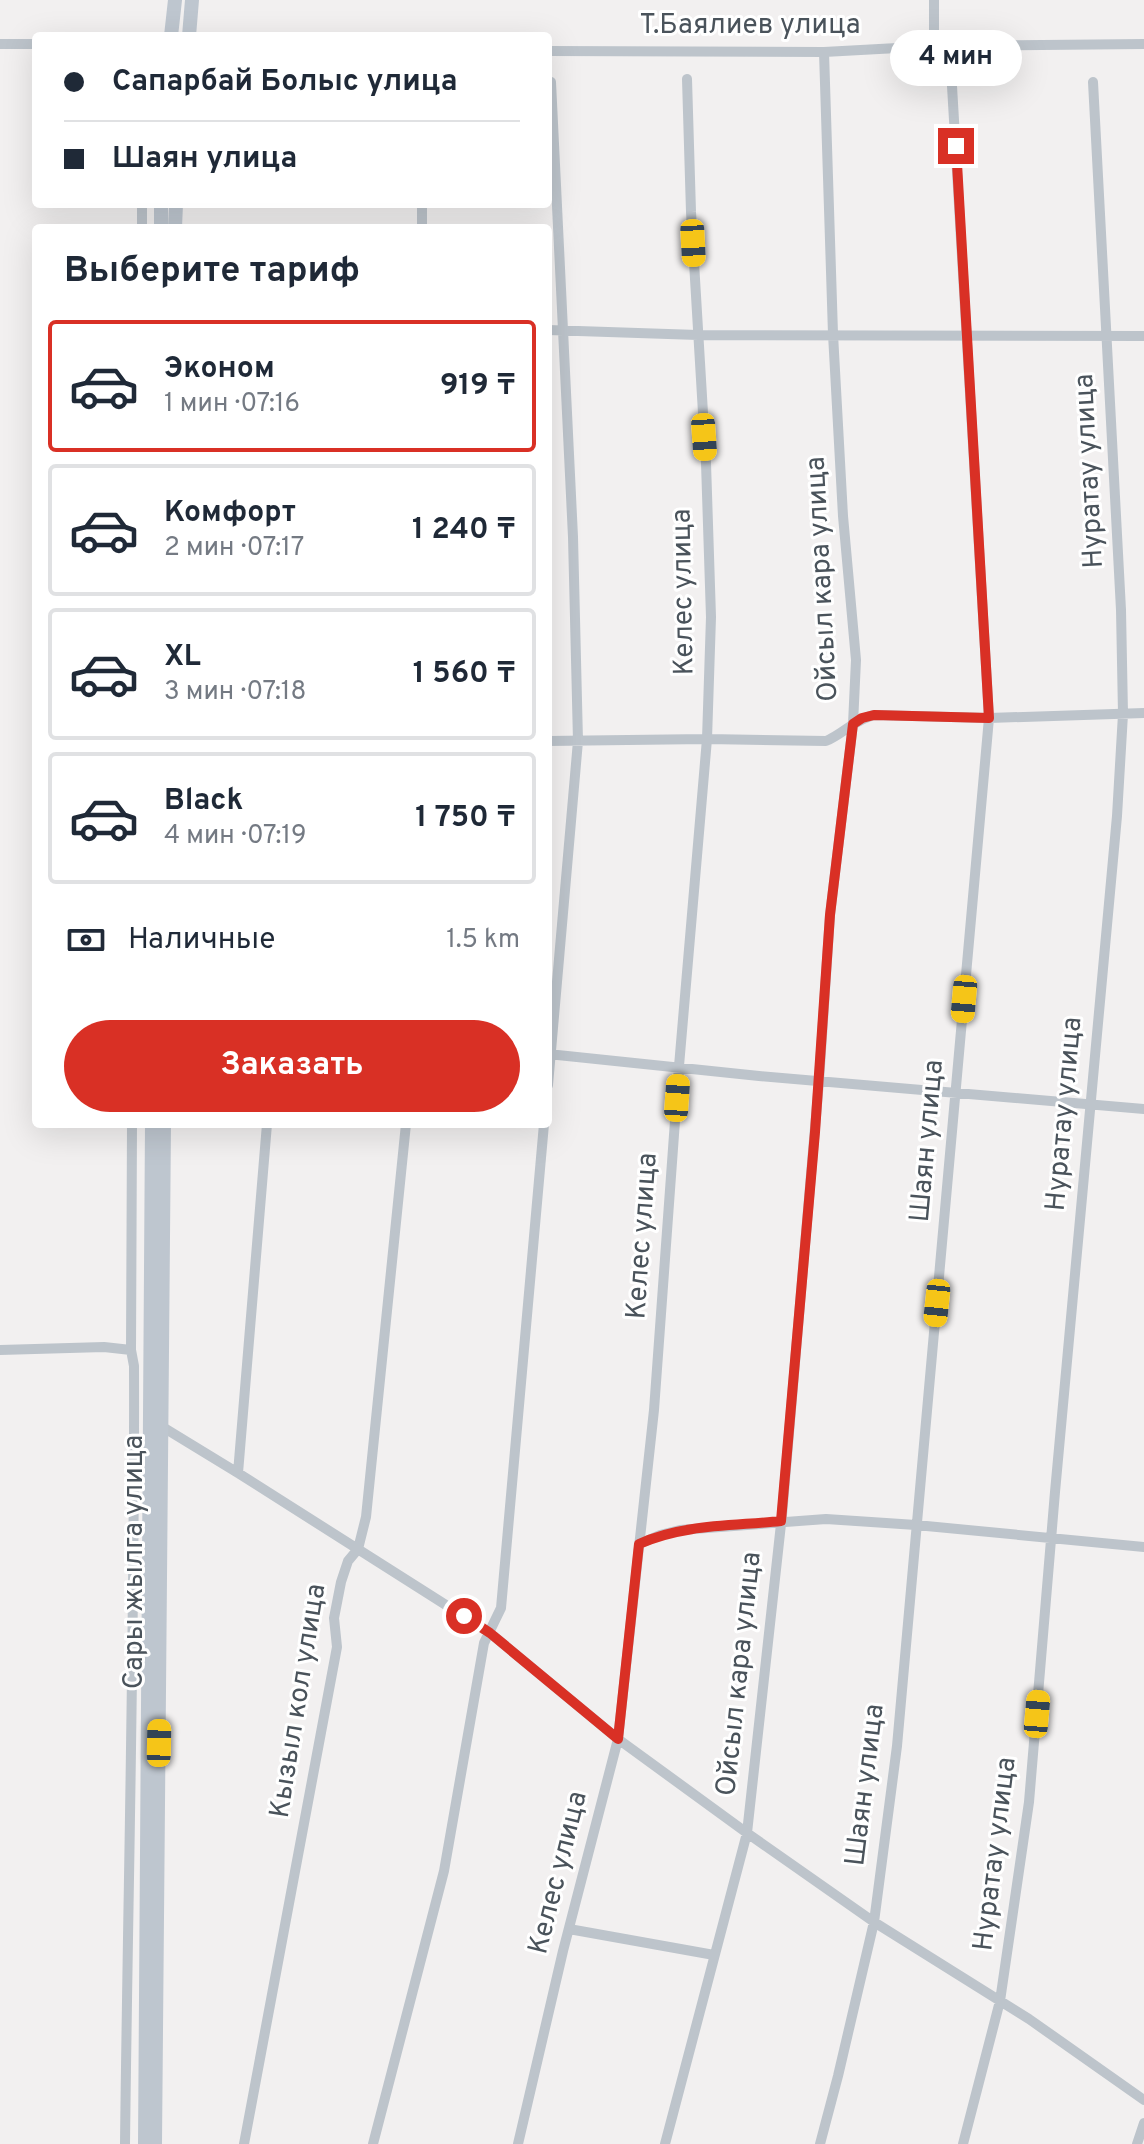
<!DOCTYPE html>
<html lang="ru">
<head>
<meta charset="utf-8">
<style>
  :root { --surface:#fff; --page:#f6f6f7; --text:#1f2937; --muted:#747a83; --line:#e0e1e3; --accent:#d93025 }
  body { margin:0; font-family:Overpass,sans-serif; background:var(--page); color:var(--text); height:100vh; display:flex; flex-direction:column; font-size:30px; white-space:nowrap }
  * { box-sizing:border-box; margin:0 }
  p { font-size:26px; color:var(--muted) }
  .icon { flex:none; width:44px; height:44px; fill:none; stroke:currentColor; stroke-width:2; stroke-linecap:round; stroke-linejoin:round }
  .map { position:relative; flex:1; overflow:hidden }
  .sheet { position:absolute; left:32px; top:224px; width:520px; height:904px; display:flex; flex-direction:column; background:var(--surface); border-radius:8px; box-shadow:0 8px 32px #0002 }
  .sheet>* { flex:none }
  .banner { position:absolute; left:32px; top:32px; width:520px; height:176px; border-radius:8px; box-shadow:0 8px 32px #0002; display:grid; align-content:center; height:176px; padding:0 32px; background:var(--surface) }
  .end { position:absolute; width:36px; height:36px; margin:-18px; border:10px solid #d93025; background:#fff; box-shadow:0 0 0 4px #fff }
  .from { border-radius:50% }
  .bubble { position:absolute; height:56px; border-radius:28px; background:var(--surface); box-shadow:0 8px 32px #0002; font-size:26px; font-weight:700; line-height:56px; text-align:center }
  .car { position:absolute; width:24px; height:48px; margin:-24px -12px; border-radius:10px; box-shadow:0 0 6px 2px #0007; background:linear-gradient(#f5c518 24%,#345 0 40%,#f5c518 0 76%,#345 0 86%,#f5c518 0) }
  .banner b { display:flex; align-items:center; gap:28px; height:76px; font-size:30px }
  .banner b+b { border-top:2px solid var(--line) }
  .banner i { width:20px; height:20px; background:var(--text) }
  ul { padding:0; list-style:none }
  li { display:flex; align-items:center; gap:24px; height:132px; margin:0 16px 12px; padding:0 16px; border:4px solid var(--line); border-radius:8px }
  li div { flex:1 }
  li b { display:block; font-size:30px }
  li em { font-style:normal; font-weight:700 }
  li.selected { border-color:var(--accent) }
  li>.icon { width:72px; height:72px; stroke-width:1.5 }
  h2 { padding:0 32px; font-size:36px; line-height:96px }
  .pay { display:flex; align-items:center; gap:20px; height:88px; padding:0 32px; font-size:30px }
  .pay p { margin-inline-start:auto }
  .primary-button { display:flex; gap:16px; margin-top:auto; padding:16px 32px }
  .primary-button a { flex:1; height:92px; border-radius:48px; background:var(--accent); color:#fff; font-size:32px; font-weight:700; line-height:92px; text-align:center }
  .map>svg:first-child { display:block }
</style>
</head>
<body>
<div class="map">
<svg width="1144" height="2144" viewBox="0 0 1144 2144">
  <rect width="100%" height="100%" fill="#f2f0f0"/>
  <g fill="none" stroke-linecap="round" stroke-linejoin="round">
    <!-- minor -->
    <path stroke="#bdc4cb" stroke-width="10" d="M0,44H36
      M934,46V0
      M548,51L824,52L934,46L1144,44
      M142,204V228
      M422,204V228
      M548,330L698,335L1144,336
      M548,741L707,739L826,741C843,734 855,719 874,715L989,718L1144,713
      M548,1054L759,1076L1144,1109
      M548,1085L578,741L573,537L551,82
      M0,1350L104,1347L131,1350
      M161,1426L238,1473L490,1633L618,1739L747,1833L874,1922L1029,2019L1144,2100
      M238,1473L267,1124
      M639,1544L660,1535L680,1530L826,1519L916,1525L1144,1547
      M569,1929L714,1955
      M125,2144C128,1885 135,1625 134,1366L131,1350L132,1124
      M244,2144L337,1647L334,1618L341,1582L348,1561L358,1549L366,1517L406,1124
      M373,2144L444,1871L484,1643L501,1608L544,1124
      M518,2144L563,1951L618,1739L654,1410L679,1066L707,739L711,617L706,463L691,212L687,79
      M665,2144L747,1833L782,1515L819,1081L830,915L853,724L856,660L843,516L833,334L824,52
      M820,2144L838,2076L874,1922L897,1746L989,718L952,86
      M963,2144L1000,2001L1029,1802L1055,1492L1117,816L1123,714L1121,610L1093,82
      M1137,2144L1144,2123"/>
    <!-- secondary -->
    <path stroke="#bec6cf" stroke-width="14" d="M171,36L175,0
      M189,36L192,0
      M161,204V228
      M175,228L176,204
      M145,2144L152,1124
      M155,2144L164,1124"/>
  </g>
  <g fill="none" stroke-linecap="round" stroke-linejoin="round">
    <!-- route -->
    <path stroke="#d93025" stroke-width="10" d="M464,1616L490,1633L618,1739L639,1544C683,1524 734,1526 781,1521L815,1132L830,915L853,724L862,718L874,715L989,718L956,146"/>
  </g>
  <g text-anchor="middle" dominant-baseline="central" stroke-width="6" stroke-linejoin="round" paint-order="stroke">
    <!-- street labels -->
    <g font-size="28" fill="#4a535b" stroke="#fff">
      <text x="750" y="26">Т.Баялиев улица</text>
      <text transform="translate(1090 471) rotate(-93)">Нуратау улица</text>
      <text transform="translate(823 579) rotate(-93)">Ойсыл кара улица</text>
      <text transform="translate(684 592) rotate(-91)">Келес улица</text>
      <text transform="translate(1065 1114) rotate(-85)">Нуратау улица</text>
      <text transform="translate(928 1141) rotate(-85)">Шаян улица</text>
      <text transform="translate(643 1236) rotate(-86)">Келес улица</text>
      <text transform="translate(135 1562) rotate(-90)">Сары жылга улица</text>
      <text transform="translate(740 1674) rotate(-84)">Ойсыл кара улица</text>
      <text transform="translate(299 1701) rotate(-81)">Кызыл кол улица</text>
      <text transform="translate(866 1785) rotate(-83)">Шаян улица</text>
      <text transform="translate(996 1854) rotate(-83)">Нуратау улица</text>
      <text transform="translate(559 1873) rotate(-76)">Келес улица</text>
    </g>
  </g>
</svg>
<i class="end from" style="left:464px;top:1616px"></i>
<i class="end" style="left:956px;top:146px"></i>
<div class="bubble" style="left:890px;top:30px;width:132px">4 мин</div>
<i class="car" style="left:693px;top:243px;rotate:177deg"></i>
<i class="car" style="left:704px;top:437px;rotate:176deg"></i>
<i class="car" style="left:964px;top:999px;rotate:185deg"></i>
<i class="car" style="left:677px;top:1098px;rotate:4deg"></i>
<i class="car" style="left:937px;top:1303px;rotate:186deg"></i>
<i class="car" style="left:1037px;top:1714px;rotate:5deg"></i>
<i class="car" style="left:159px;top:1743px;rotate:1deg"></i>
<div class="banner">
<b><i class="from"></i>Сапарбай Болыс улица</b>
<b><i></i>Шаян улица</b>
</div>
<section class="sheet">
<h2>Выберите тариф</h2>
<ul>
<li class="selected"><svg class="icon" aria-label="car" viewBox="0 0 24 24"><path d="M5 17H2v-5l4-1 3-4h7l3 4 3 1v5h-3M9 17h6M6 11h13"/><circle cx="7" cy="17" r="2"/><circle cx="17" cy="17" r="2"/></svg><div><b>Эконом</b><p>1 мин · 07:16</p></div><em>919 ₸</em></li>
<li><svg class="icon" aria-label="car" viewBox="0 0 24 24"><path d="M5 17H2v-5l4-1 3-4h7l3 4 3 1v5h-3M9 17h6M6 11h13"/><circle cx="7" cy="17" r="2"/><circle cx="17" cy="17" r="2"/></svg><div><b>Комфорт</b><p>2 мин · 07:17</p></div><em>1 240 ₸</em></li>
<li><svg class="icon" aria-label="car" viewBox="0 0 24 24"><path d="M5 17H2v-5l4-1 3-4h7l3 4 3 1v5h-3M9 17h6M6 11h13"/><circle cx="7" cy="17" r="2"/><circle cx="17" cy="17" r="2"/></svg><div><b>XL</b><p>3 мин · 07:18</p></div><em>1 560 ₸</em></li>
<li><svg class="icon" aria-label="car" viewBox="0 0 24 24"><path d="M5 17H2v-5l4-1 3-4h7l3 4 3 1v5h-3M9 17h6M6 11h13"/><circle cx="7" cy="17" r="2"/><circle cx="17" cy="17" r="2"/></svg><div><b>Black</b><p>4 мин · 07:19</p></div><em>1 750 ₸</em></li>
</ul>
<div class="pay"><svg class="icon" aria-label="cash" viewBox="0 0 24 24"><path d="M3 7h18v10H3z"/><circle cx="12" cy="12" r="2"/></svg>Наличные<p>1.5 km</p></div>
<div class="primary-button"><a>Заказать</a></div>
</section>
</div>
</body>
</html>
